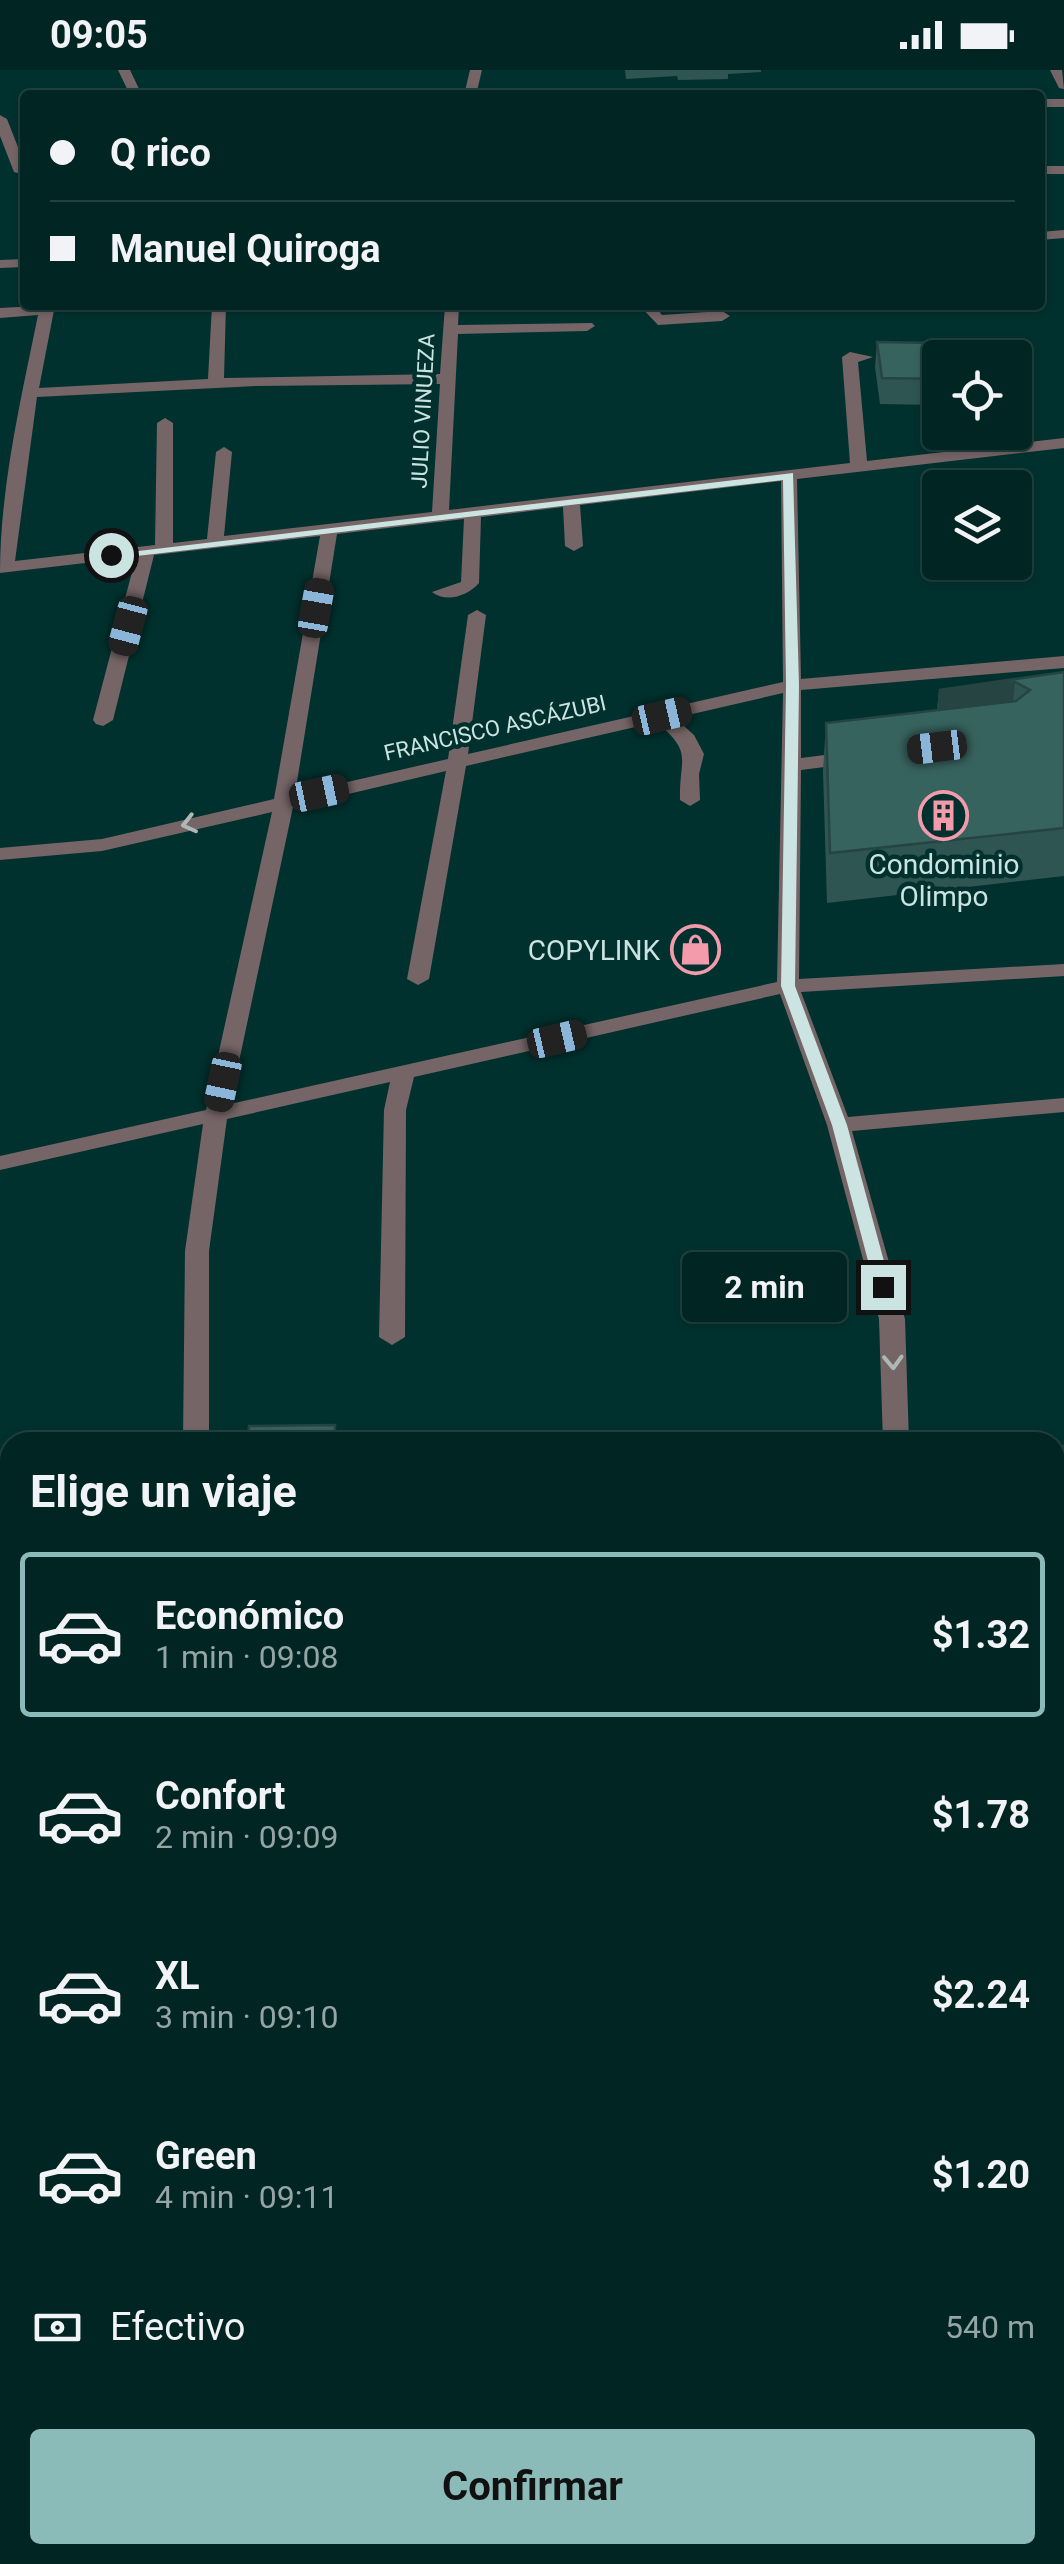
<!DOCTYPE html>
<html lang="es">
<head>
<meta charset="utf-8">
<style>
  :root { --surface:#002522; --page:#0e312f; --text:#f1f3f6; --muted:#95a5a5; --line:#224240; --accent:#8bbbb9 }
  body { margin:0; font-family:Roboto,sans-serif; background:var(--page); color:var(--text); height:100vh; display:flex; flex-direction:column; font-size:38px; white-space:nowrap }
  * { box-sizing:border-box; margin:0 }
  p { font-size:32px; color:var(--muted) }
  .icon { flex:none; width:55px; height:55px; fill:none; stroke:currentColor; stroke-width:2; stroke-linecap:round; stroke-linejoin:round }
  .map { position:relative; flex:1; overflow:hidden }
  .panel { position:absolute; left:0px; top:1362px; width:1065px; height:1132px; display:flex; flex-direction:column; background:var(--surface); border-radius:30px 30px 0 0; box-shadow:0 2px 8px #0004,0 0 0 2px var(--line) }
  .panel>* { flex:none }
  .banner { position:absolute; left:20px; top:20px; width:1025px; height:220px; border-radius:10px; box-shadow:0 2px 8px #0004,0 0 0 2px var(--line); display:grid; align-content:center; height:220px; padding:0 30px; background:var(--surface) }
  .tools { position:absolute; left:922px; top:270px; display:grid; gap:20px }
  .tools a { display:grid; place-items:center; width:110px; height:110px; border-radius:10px; background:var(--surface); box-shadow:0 2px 8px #0004,0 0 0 2px var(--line); font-size:50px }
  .end { position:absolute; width:45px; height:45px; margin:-22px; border:12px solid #cce4e1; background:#111; box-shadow:0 0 0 5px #111 }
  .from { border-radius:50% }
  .bubble { position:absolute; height:70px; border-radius:10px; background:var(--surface); box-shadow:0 2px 8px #0004,0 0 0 2px var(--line); font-size:32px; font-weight:700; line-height:70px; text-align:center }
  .car { position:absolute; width:30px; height:60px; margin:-30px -15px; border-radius:12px; box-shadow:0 0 8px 2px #0007; background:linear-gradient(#222 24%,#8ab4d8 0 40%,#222 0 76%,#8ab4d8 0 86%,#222 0) }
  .banner b { display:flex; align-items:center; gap:35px; height:95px; font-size:38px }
  .banner b+b { border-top:2px solid var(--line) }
  .banner i { width:25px; height:25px; background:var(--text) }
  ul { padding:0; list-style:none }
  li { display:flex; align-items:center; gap:30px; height:165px; margin:0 20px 15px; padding:0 10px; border:5px solid transparent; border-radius:10px }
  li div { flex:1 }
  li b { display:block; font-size:38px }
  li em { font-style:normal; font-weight:700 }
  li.active { border-color:var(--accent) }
  li>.icon { width:90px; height:90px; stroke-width:1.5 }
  h2 { padding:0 30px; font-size:45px; line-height:120px }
  .pay { display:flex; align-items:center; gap:25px; height:110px; padding:0 30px; font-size:38px }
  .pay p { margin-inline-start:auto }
  .action { display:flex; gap:20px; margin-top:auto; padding:20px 30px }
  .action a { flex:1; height:115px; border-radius:10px; background:var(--accent); color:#111; font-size:40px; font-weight:700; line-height:115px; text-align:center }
  .status { display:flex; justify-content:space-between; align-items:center; height:70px; padding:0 50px; background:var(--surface); direction:ltr }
  .status svg { height:28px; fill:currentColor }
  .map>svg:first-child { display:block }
</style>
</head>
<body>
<div class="status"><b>09:05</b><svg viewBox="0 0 49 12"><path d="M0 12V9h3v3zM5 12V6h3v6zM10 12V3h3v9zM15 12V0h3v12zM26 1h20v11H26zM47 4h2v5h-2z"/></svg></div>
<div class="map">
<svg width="1064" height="2494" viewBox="0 0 1064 2494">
  <rect width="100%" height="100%" fill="#00312e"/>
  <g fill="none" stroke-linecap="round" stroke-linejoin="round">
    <!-- stream -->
    <path stroke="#051412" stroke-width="15" d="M870,2485L876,2494
      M154,2494L158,2485"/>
    <!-- minor -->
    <path fill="#766567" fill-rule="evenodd" d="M118,0H130L142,25H130Z
      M470,0H482L476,25H464Z
      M1050,0H1062L1064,19L1059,18Z
      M1040,29H1064V37H1040Z
      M0,45L7,49L25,95V105L14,102L0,66Z
      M1040,96H1064V104H1040Z
      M1064,160V168L1040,170V162Z
      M25,189V197L0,198V190Z
      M55,235L39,318L208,309L212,235H226L224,308L440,304L445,235H459L458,255L592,253L595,256L587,261L458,264L449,440L850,393L842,287L850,282L873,287L858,292L867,391L1064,368V378L797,409L801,609L1064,586V598L801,620V688L856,681L866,687L856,693L801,700L799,909L1064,894V906L801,922L848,1047L1064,1028V1042L852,1061L905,1249L909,1372H883L879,1249L827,1055L780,924L414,1007L406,1040L405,1267L392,1275L379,1267L384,1040L390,1012L227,1049L209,1181V1372H183L185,1181L203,1054L0,1100V1086L206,1040L272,742L102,781L0,790V778L102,769L274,729L320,466L154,485L113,650L103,656L96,654L93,650L136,487L0,503C0,417 21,329 38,245L0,248V238ZM440,314L432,442L224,466L232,382L224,377L216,382L207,469L173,473V353L165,348L157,353L155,475L15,491L37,327L257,316ZM781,411L783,612L468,684L486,545L477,540L468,545L448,689L295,724L337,464L464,449L461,512L432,522C446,533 468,526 479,513L481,447L563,437L565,476L574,481L583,476L580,435ZM783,623L777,912L230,1034L293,737L446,701L407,909L418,915L429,909L466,696L657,652C694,685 679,686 680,730L690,736L700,730L699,704L704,684L694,665L675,648Z
      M639,235H654L662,245L722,241L730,246L722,251L658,255Z
      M10,1584V1606L0,1608V1586Z
      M1064,1905V1931L1055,1932V1906Z
      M0,1997L10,1998V2026L0,2025Z
      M0,2240H10V2272H0Z
      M1055,2456L1064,2458V2494L1041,2485H1055Z
      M52,2485H91L87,2494H48Z
      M196,2485H234L232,2494H194Z
      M733,2485H771V2494H733Z"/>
  </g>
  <!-- wall -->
  <path fill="#2f5552" d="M625,0H761V2L728,4V9L678,10L677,6L626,9Z
    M877,272L940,309L937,335L880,334L875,297Z
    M1064,602V806L827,833L823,701L826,653L937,640L939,620Z
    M1064,1376V1530L1055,1531V1377Z"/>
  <!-- shaded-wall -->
  <path fill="#264542" d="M1015,612L1010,659L934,668L939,620Z"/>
  <!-- building -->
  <path fill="#37635f" stroke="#264542" stroke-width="2.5" d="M575,23V25H488L489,24Z
    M877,272L933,273L940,309L882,308Z
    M1064,602V758L830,783L826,653L1016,631L1030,620L1015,612L939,620Z
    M335,1355V1372H247L249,1356Z
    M1064,1376V1490H1055V1377Z"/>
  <!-- one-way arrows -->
  <defs><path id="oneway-chevron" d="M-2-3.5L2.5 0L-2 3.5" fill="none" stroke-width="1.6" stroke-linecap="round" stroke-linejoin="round" transform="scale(2.5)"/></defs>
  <g stroke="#aeb8b6">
    <use href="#oneway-chevron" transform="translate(189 754) rotate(166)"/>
    <use href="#oneway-chevron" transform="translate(893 1292) rotate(88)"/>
  </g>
  <!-- route -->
  <path fill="#cce4e1" d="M793,403L799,615L795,916L847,1055L891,1217L883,1222L875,1217L832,1055L781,916L786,615L783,410L111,489L105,485Z"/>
  <!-- icons -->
  <defs>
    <symbol id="building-ring" viewBox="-11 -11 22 22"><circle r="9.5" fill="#00312e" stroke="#f39aab" stroke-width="1.5"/><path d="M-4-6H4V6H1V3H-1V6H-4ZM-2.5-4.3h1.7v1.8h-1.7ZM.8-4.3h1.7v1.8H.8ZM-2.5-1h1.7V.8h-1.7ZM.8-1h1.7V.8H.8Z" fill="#f39aab"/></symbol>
    <symbol id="shop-ring" viewBox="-11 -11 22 22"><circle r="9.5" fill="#00312e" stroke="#f39aab" stroke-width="1.5"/><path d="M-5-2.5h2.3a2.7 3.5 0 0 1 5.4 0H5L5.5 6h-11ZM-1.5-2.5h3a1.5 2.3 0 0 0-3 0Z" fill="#f39aab"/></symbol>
  </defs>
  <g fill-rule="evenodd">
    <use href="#building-ring" x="916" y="718" width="55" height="55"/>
    <use href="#shop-ring" x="668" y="852" width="55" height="55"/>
  </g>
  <g text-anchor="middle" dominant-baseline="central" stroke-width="9" stroke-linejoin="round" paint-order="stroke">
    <!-- far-street labels -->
    <g font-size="22" fill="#cce4e1" stroke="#00312e">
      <text transform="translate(423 341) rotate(-87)">JULIO VINUEZA</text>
      <text transform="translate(495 658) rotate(-13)">FRANCISCO ASCÁZUBI</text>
    </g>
    <!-- poi labels -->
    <g font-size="28" fill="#cce4e1" stroke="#00312e">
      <text x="944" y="794">Condominio<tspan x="944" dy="32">Olimpo</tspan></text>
      <text x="660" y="880" text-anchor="end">COPYLINK</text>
    </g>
  </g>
</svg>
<div class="tools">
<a><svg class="icon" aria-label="locate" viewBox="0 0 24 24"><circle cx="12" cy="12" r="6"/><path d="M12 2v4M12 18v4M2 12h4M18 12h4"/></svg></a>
<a><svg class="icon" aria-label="layers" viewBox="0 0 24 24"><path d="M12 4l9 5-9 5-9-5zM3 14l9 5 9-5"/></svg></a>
</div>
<i class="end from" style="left:111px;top:485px"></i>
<i class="end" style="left:883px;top:1217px"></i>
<div class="bubble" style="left:682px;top:1182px;width:165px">2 min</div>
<i class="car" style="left:316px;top:538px;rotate:10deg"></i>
<i class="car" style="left:128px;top:556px;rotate:195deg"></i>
<i class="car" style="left:662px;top:646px;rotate:77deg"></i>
<i class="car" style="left:937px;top:677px;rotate:263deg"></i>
<i class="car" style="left:319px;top:723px;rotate:78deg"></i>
<i class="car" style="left:557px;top:969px;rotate:77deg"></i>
<i class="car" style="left:223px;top:1012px;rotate:192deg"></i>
<div class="banner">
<b><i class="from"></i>Q rico</b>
<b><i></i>Manuel Quiroga</b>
</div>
<section class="panel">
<h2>Elige un viaje</h2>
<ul>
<li class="active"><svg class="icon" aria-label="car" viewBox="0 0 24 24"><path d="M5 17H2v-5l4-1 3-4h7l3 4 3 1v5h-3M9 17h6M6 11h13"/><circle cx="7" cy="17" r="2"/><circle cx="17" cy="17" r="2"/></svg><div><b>Económico</b><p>1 min · 09:08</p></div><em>$1.32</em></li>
<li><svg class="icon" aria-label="car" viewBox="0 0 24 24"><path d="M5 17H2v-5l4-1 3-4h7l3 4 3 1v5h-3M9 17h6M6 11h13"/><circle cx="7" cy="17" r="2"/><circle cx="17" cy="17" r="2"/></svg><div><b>Confort</b><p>2 min · 09:09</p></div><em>$1.78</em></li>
<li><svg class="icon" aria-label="car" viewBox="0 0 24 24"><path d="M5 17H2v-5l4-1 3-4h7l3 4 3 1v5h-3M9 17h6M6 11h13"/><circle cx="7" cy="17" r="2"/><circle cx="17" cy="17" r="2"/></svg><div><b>XL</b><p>3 min · 09:10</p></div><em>$2.24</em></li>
<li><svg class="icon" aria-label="car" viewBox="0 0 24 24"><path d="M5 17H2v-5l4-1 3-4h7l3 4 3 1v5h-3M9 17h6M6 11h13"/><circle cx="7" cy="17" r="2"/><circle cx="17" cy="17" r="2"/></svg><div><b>Green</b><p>4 min · 09:11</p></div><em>$1.20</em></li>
</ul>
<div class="pay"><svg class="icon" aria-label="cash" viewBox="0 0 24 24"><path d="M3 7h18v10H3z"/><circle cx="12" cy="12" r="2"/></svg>Efectivo<p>540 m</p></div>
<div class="action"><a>Confirmar</a></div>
</section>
</div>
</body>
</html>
